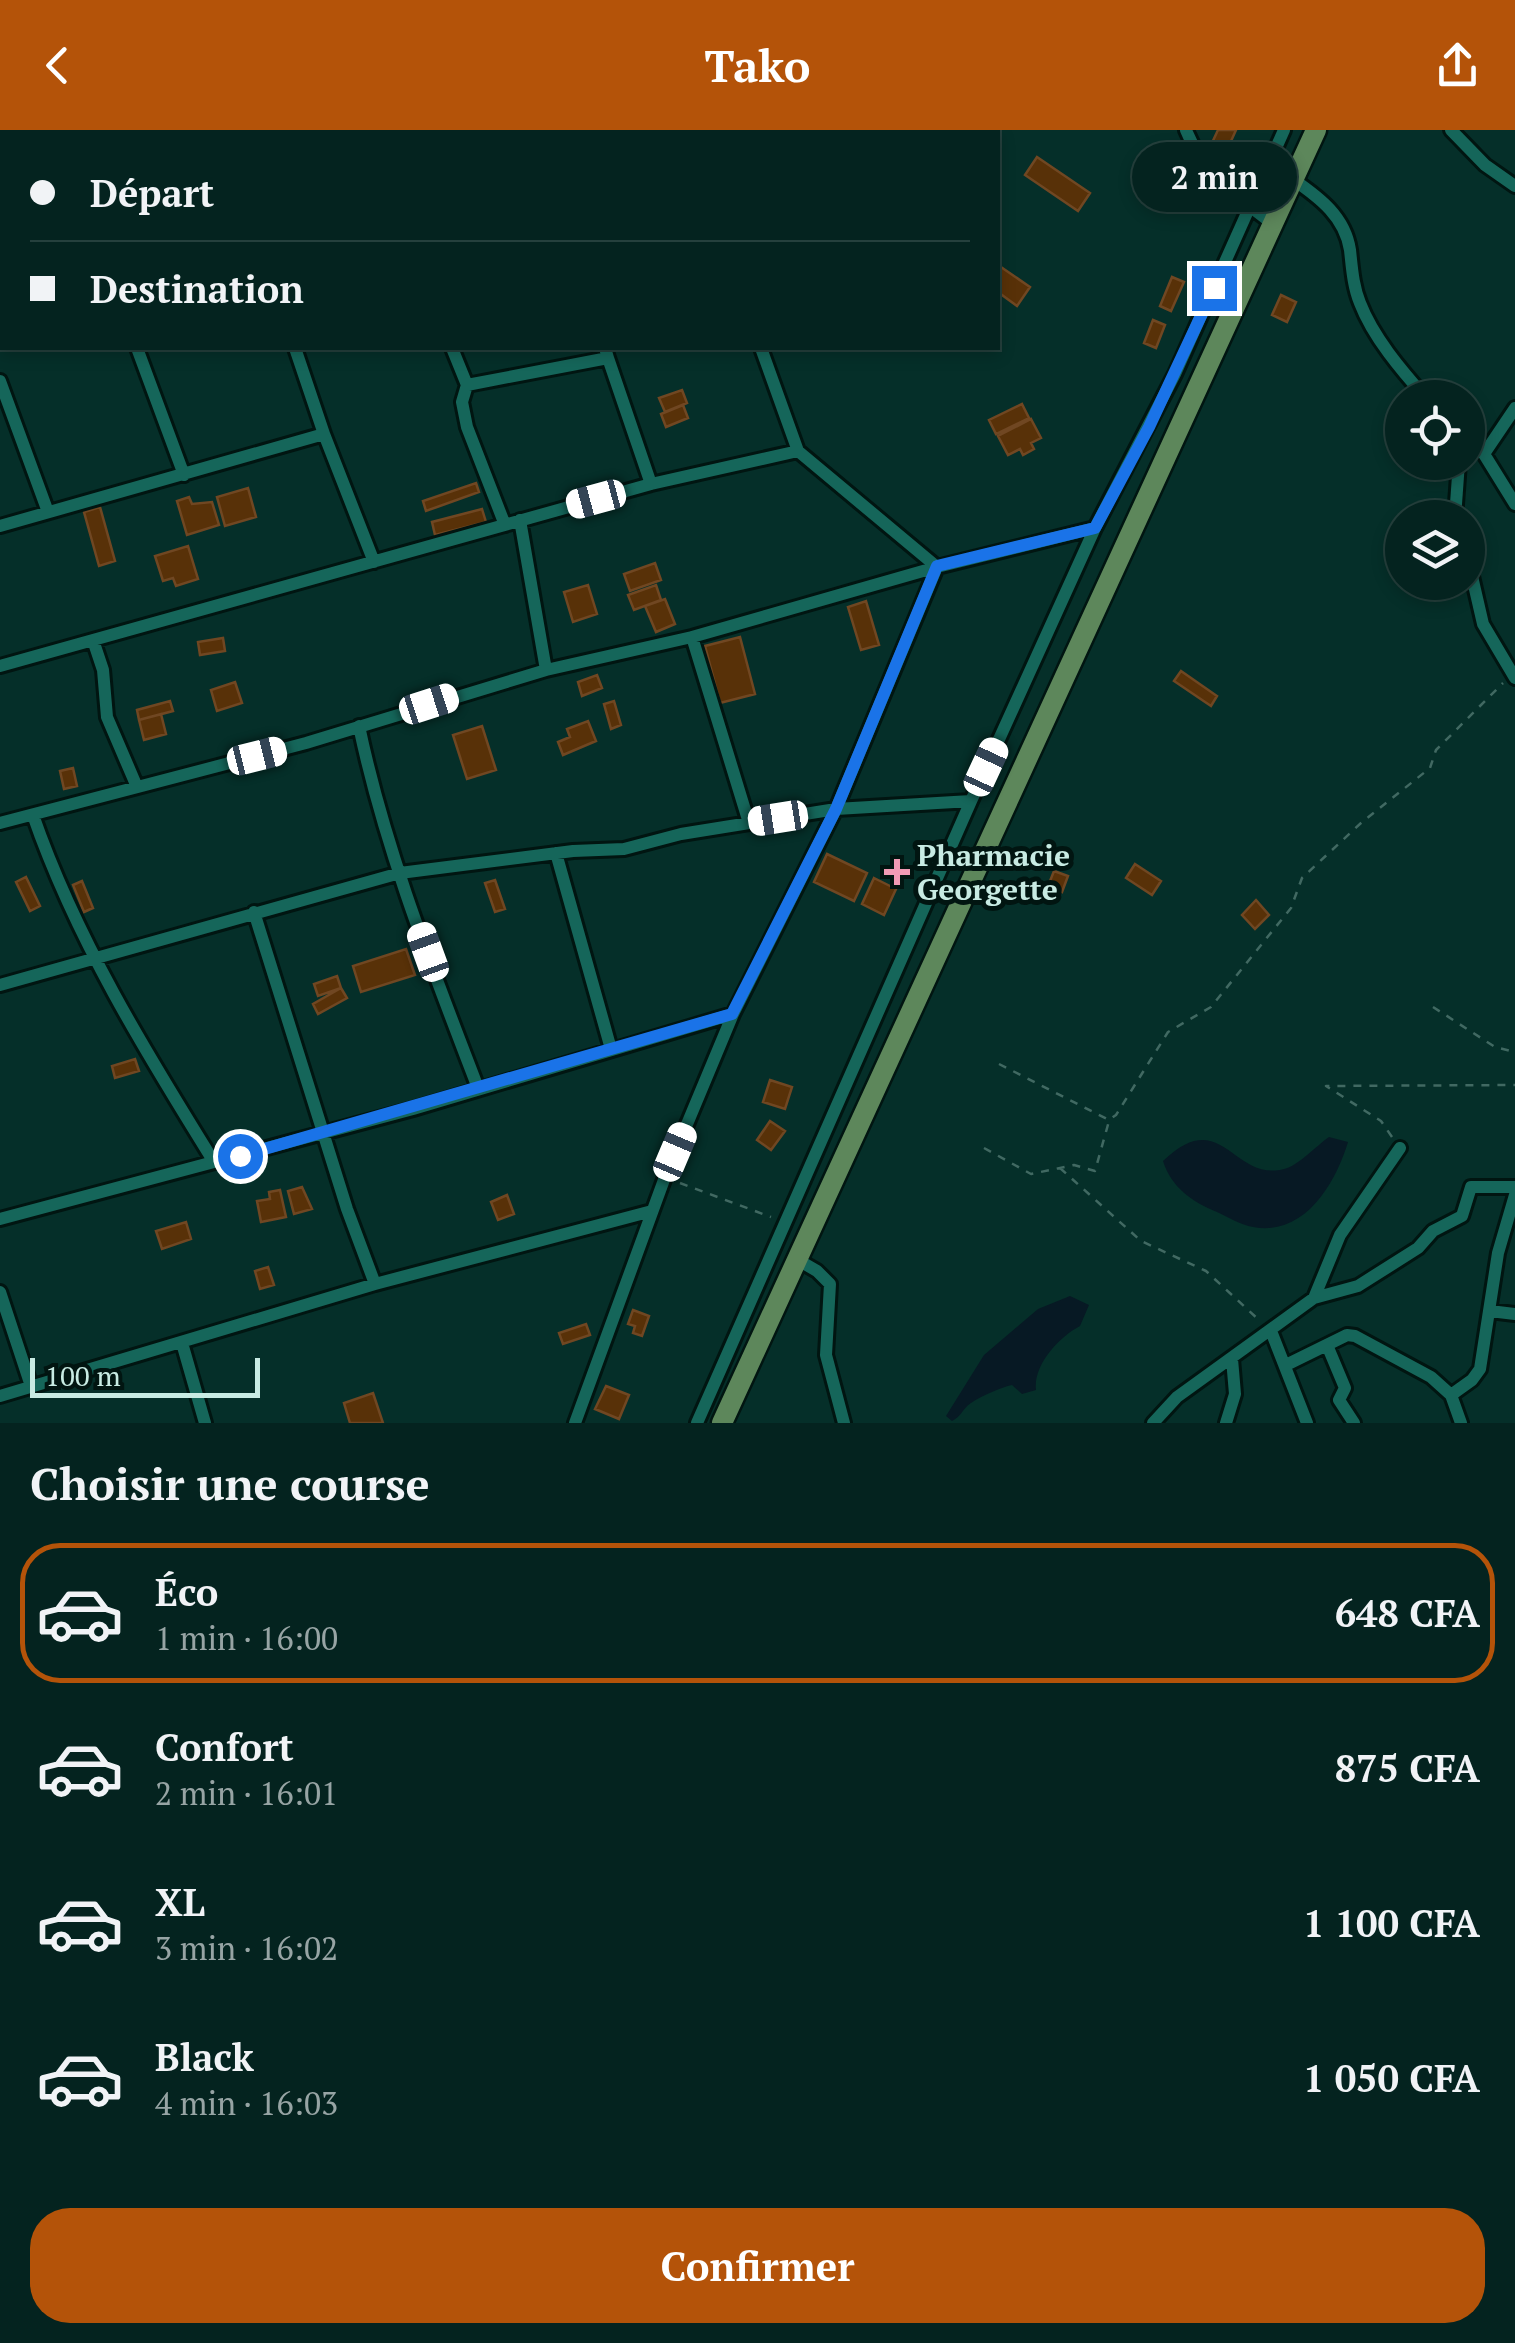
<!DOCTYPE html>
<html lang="fr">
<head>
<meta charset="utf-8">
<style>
  :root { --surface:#04231f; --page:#0d2b28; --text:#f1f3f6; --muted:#97a4a4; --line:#25403d; --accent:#b45309 }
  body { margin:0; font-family:"PT Serif",serif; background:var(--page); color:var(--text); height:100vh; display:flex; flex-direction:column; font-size:38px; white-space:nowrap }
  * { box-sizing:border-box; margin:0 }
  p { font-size:32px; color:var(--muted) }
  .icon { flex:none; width:55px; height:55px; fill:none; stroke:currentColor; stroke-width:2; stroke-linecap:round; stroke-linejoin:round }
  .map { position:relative; height:1293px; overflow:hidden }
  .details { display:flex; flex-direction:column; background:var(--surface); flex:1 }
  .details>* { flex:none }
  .hud { position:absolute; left:0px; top:0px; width:1000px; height:220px; box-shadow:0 5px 15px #0003,0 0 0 2px var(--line); display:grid; align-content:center; height:220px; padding:0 30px; background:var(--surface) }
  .fabs { position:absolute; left:1385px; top:250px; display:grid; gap:20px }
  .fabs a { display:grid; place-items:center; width:100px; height:100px; border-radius:50%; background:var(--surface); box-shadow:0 5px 15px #0003,0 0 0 2px var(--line); font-size:50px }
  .scale { position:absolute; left:30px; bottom:25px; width:230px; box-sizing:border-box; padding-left:10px; border:5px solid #c8ebe3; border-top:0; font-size:28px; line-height:35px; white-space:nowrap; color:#c8ebe3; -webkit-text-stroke:8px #011511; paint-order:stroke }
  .end { position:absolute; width:45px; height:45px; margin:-22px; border:12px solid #1a73e8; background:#fff; box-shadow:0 0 0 5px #fff }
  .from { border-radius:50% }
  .bubble { position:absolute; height:70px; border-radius:35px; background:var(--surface); box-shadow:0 5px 15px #0003,0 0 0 2px var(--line); font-size:32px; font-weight:700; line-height:70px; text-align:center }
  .car { position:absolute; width:30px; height:60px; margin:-30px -15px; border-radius:12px; box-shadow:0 0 8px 2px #0007; background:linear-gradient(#fff 24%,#345 0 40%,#fff 0 76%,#345 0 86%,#fff 0) }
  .hud b { display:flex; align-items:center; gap:35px; height:95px; font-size:38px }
  .hud b+b { border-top:2px solid var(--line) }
  .hud i { width:25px; height:25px; background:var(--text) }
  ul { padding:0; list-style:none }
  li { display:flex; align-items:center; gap:30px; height:140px; margin:0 20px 15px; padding:0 10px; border:5px solid transparent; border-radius:40px }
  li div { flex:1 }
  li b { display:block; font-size:38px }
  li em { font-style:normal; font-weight:700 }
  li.selected { border-color:var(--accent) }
  li>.icon { width:90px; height:90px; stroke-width:1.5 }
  h2 { padding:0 30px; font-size:45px; line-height:120px }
  .button { display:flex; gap:20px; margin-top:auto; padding:20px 30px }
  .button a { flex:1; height:115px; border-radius:40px; background:var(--accent); color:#fff; font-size:40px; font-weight:700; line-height:115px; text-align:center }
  header { display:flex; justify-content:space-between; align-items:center; height:130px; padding:0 30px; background:var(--accent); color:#fff; font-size:45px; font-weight:700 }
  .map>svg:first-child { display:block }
</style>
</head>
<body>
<header><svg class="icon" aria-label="back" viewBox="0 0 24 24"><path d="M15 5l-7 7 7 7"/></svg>Tako<svg class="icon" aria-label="share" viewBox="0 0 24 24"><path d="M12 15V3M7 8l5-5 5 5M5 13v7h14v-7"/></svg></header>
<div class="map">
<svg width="1515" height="1293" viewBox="0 0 1515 1293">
  <rect width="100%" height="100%" fill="#052f29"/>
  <!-- water -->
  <path fill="#071924" d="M1329,1007L1348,1012C1336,1052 1305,1107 1253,1097C1241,1095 1228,1087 1217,1082C1192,1072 1171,1057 1163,1031C1222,974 1232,1052 1284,1039C1298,1036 1316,1016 1329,1007Z
    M1070,1166L1089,1175L1080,1196C1059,1207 1033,1235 1036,1260L1022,1264L1012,1255C1002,1257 981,1266 971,1273C962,1279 962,1286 952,1291L946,1286L984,1225L1038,1179Z"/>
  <!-- building -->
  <path fill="#583108" stroke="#704722" stroke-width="2.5" d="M1218,0H1236L1222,31L1216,29L1211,15Z
    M1037,27L1090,63L1078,81L1025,45Z
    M998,135L1030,157L1017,176L998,162Z
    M1172,147L1184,152L1171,181L1160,176Z
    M1281,165L1296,172L1287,192L1272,185Z
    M1153,190L1165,195L1156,218L1144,213Z
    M682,260L687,273L665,282L659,268Z
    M1022,274L1029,288L996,304L989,290Z
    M683,275L688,288L666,297L661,284Z
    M1031,289L1041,308L1031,313L1034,319L1023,325L1020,319L1008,325L998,306Z
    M476,353L479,362L426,381L423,371Z
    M248,358L256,387L225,396L217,367Z
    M189,367L192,374L212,372L219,395L187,405L177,371Z
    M100,377L115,431L99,436L84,382Z
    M482,379L486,392L435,405L432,392Z
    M188,416L198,449L176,456L173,448L163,451L155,426Z
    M655,433L661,450L630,461L624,444Z
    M588,455L597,484L573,492L564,462Z
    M656,455L661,470L634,480L628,465Z
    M665,469L675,494L656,502L645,476Z
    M866,471L879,515L861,520L848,477Z
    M740,507L755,564L720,573L705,516Z
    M223,508L225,521L200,525L198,512Z
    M1181,541L1217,566L1211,576L1174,551Z
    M597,545L602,558L582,566L578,552Z
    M235,552L242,573L217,581L211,560Z
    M170,571L173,581L139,590L137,580Z
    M614,571L621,595L611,599L604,574Z
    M161,584L166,604L144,610L139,590Z
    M588,591L596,611L563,625L558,612L570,607L567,599Z
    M482,596L496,640L467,649L453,605Z
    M73,638L77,656L64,659L60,641Z
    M827,724L867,743L854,771L814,752Z
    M1135,734L1161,751L1152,765L1126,748Z
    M1054,741L1068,746L1062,762L1048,756Z
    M26,747L40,776L30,781L16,752Z
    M874,748L896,759L884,785L862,774Z
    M495,750L505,779L495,782L485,753Z
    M82,751L93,778L84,782L73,755Z
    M1256,770L1269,785L1255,799L1242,785Z
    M406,819L415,845L361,862L353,836Z
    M337,846L341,858L318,866L314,854Z
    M341,858L347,868L318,884L313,874Z
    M135,929L139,941L115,948L112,936Z
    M770,950L792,957L785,979L763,972Z
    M770,991L785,1001L771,1020L757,1010Z
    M302,1057L312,1079L294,1084L288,1061Z
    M280,1060L286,1087L261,1092L257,1071L270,1069L269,1062Z
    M507,1065L514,1084L498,1090L491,1072Z
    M186,1092L191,1109L162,1119L156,1101Z
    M268,1137L274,1155L260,1159L255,1141Z
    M633,1180L649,1186L642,1206L633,1203L635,1196L628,1194Z
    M586,1194L590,1205L563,1214L559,1203Z
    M606,1256L629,1265L619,1289L595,1279Z
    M373,1263L383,1293H350L344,1273Z"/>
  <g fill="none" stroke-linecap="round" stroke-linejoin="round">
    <defs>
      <path id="street" d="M218,0L219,2
        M376,0L377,2
        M531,0V2
        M685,0L686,2
        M1186,0C1203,44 1237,66 1273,94
        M1451,0L1485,35L1515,56
        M861,2L870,0
        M1294,50C1320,68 1345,87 1350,120C1352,138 1353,156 1360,173C1373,207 1401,240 1426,268
        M0,142L2,143
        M137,218L184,345
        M452,218L467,255L462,272L467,297L505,395
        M761,218L798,321
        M608,228L651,354
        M0,251L48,382
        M467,255L608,228L605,218
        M324,304L374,432
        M1468,311L1484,324L1515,374
        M1484,324L1515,278
        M1455,388L1459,332
        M520,390L546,540
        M0,396L324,304L295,218
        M1468,429L1483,494L1515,548
        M692,507L749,693
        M93,510L103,540L107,587L137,657
        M0,536L651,354L798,321L937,437
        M359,596C385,720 433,840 478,958
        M33,685C76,809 145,921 214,1032
        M0,693L306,613L546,540L692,507L937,437L1095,398
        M556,723L611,919
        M0,855L400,743L573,721L624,719L681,704L836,679L971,671
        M0,1089L413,979L733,884
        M798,1130L817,1141L830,1154L826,1225L844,1293
        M375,1154L652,1081
        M0,1162L31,1256
        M1314,1168L1358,1156L1418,1118L1433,1101L1462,1086L1471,1057H1515
        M1490,1181L1515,1184
        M1271,1201L1307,1293
        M182,1213L205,1293
        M1327,1215L1345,1258L1339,1270L1354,1293
        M1286,1235L1347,1205L1355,1206L1431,1247L1451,1265L1461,1293
        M1451,1265L1472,1250L1480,1239L1498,1123L1515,1065
        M0,1266L375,1154L347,1079L254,782
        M575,1293L665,1047L733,884L836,679L937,437
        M697,1293L971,671L1095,398L1175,244L1284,0
        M1153,1293L1177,1267L1314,1168L1340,1105L1400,1018
        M1226,1293L1235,1264L1232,1229"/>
      <path id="primary" d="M722,1293L1316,0"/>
    </defs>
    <!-- street casing -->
    <use href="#street" stroke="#011511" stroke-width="18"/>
    <!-- primary casing -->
    <use href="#primary" stroke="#011511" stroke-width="25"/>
    <!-- path -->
    <path stroke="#416962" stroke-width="2.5" stroke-dasharray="8 8" stroke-linecap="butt" d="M1433,877L1495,917L1515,922
      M999,934L1109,990L1116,985L1168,902L1211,877L1291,778L1302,748L1361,693L1430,638L1436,620L1503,553
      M1392,1007L1381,991L1326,956L1515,955
      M984,1018L1031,1044L1074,1035L1095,1041L1109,991
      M1060,1038L1141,1111L1206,1141L1259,1190
      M680,1053L771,1087"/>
    <!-- street -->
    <use href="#street" stroke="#15665a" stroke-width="12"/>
    <!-- primary -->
    <use href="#primary" stroke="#5d875b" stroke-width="20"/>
  </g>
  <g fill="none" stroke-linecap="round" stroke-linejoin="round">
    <!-- route -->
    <path stroke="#1a73e8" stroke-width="12" d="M240,1026L732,884L836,679L937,436L1095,398L1149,297L1214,158"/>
  </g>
  <!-- markers -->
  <path fill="#f19ab4" stroke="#011511" stroke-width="4" d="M892 727h10v10h10v10h-10v10h-10v-10h-10v-10h10z"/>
  <g text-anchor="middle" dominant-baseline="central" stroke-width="10" stroke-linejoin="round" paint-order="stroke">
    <!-- poi labels -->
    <g font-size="30" font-weight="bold" fill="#c8ebe3" stroke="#011511" text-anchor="start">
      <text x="917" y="725">Pharmacie<tspan x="917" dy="34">Georgette</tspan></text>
    </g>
  </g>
</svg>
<div class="fabs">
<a><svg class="icon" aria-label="locate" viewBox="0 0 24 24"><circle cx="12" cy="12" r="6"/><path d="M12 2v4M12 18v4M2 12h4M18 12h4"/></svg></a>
<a><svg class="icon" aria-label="layers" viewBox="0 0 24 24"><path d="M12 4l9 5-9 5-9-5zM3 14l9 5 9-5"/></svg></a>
</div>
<div class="scale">100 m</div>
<i class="end from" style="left:240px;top:1026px"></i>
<i class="end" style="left:1214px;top:158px"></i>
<div class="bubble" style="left:1132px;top:12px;width:165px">2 min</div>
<i class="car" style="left:596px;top:369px;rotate:255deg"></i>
<i class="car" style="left:429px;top:574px;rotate:72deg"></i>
<i class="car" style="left:257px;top:626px;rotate:76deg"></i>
<i class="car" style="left:986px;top:637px;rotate:25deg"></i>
<i class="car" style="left:778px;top:688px;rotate:261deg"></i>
<i class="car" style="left:428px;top:822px;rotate:340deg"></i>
<i class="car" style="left:675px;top:1022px;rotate:23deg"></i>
<div class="hud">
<b><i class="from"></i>Départ</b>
<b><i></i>Destination</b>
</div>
</div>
<section class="details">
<h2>Choisir une course</h2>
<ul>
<li class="selected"><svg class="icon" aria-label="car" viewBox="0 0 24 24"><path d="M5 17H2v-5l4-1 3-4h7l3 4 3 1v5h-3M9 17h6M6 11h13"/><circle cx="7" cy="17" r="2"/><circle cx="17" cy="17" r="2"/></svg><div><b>Éco</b><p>1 min · 16:00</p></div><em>648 CFA</em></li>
<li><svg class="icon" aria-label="car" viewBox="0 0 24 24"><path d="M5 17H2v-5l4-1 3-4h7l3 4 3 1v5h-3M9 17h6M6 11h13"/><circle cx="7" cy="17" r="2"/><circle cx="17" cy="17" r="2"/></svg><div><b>Confort</b><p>2 min · 16:01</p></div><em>875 CFA</em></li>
<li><svg class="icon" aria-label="car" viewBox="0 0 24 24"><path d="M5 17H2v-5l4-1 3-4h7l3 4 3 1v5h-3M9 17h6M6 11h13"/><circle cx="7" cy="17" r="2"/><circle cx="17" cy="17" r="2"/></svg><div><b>XL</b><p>3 min · 16:02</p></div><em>1 100 CFA</em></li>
<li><svg class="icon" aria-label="car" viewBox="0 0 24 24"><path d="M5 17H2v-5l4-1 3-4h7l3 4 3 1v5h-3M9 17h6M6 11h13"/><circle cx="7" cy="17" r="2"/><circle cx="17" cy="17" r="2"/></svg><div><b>Black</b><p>4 min · 16:03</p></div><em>1 050 CFA</em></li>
</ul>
<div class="button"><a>Confirmer</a></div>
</section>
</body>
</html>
